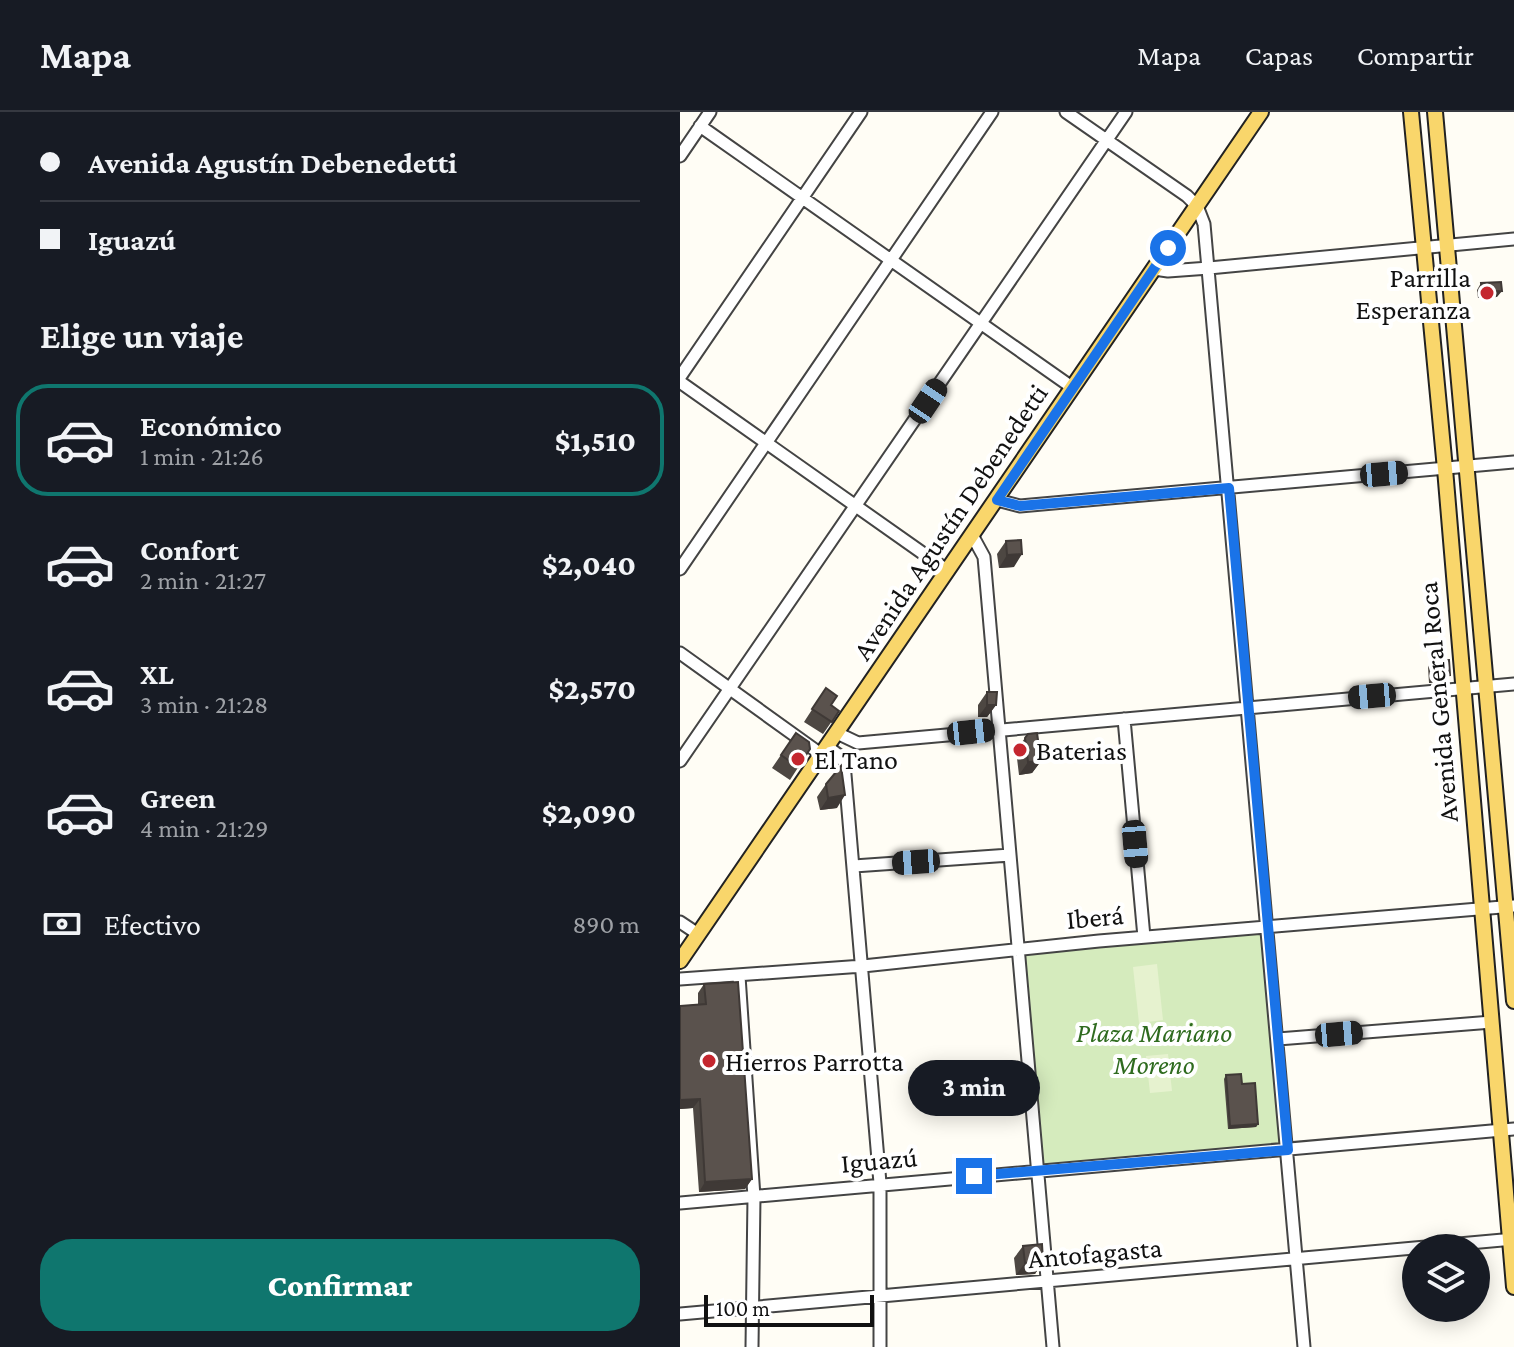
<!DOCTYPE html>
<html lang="es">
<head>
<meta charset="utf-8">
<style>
  :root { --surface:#171b24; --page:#20242c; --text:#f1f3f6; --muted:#9ea1a6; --line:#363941; --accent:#0f766e }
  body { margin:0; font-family:"Crimson Pro",serif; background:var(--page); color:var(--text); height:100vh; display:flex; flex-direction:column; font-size:30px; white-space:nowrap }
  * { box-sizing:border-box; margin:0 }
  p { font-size:26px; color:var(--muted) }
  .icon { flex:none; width:44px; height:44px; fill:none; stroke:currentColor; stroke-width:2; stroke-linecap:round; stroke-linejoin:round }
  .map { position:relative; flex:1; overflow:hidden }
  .side { display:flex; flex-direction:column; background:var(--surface); width:680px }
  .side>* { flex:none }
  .top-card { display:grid; align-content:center; height:176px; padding:0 40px; background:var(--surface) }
  .controls { position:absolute; left:722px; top:1122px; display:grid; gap:16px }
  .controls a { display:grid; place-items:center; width:88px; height:88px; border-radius:50%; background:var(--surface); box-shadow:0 4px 20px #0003; font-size:40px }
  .scale { position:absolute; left:24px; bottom:20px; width:170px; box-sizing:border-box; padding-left:8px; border:4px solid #111; border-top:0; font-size:22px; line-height:28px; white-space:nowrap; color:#111; -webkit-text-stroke:6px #fff; paint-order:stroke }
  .end { position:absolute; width:36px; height:36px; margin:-18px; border:10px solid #1a73e8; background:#fff; box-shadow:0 0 0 4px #fff }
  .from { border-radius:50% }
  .bubble { position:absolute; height:56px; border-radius:28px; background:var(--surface); box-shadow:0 4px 20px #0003; font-size:26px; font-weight:800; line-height:56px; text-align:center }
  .car { position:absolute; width:24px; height:48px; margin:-24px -12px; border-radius:10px; box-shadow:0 0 6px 2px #0007; background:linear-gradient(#222 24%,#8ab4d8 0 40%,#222 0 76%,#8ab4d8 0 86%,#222 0) }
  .top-card b { display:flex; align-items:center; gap:28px; height:76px; font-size:30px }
  .top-card b+b { border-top:2px solid var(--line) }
  .top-card i { width:20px; height:20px; background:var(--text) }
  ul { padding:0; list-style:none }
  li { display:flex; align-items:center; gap:24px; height:112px; margin:0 16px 12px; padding:0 24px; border:4px solid transparent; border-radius:32px }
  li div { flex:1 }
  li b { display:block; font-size:30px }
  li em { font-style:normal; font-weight:800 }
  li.active { border-color:var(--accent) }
  li>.icon { width:72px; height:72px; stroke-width:1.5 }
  h2 { padding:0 40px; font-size:36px; line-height:96px }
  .pay { display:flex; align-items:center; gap:20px; height:88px; padding:0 40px; font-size:30px }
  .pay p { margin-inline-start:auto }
  .primary-button { display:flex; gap:16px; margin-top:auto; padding:16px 40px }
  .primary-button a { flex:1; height:92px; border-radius:32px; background:var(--accent); color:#fff; font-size:32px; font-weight:800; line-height:92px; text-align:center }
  header { display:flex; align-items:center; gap:48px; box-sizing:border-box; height:112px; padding:0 40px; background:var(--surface); border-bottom:2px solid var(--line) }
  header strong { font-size:38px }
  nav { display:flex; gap:44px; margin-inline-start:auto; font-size:28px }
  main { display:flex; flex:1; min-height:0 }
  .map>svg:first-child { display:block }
</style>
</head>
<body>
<header>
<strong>Mapa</strong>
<nav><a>Mapa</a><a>Capas</a><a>Compartir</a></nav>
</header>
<main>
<section class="side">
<div class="top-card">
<b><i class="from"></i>Avenida Agustín Debenedetti</b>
<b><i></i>Iguazú</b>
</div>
<h2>Elige un viaje</h2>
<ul>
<li class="active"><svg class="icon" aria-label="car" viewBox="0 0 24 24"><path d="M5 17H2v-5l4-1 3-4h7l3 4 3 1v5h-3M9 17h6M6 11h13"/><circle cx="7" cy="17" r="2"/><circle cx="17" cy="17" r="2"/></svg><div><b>Económico</b><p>1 min · 21:26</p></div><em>$1,510</em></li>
<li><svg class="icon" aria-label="car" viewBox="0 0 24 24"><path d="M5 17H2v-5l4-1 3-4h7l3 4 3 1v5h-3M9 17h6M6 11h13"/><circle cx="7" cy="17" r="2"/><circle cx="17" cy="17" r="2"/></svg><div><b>Confort</b><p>2 min · 21:27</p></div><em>$2,040</em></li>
<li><svg class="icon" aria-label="car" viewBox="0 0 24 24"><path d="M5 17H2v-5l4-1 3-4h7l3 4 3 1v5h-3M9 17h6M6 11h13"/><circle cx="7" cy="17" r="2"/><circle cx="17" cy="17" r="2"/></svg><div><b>XL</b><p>3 min · 21:28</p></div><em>$2,570</em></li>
<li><svg class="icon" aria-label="car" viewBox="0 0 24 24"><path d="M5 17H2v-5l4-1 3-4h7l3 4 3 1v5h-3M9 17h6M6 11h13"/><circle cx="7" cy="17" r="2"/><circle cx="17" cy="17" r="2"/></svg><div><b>Green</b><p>4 min · 21:29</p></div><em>$2,090</em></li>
</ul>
<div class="pay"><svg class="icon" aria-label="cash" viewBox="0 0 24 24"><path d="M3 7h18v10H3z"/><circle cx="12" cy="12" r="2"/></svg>Efectivo<p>890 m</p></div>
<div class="primary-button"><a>Confirmar</a></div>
</section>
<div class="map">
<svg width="834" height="1235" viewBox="0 0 834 1235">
  <rect width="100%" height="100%" fill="#fffdf5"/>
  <!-- green -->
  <path fill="#d5ebbd" d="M588,816L608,1038L357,1059L339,836Z"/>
  <!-- pitch -->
  <path fill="#e6f2cf" d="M477,852L483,908L459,911L453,855Z
    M488,942L492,979L470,981L466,944Z"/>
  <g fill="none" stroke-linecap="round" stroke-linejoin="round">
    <defs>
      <path id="minor" d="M386,0L507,84L517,94L524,112L624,1235
        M20,14L393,276
        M0,44L30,0
        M474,157L488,159L529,156L834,127
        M0,265L181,0
        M0,270L268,459
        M317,388L340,394L834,350
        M292,423L304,445L373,1235
        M0,457L312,0
        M0,541L142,643
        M444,607L464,825
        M157,621L178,631L834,572
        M148,635L161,645L164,651L200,1071V1235
        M0,649L446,0
        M174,754L330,743
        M0,810L18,822
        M59,864L74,1085L72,1235
        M0,867L183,854L419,829L834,794
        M598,927L812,910
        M0,1091L834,1017
        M0,1202L834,1127"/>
      <path id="major" d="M731,0L765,357L834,1175
        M755,0L834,889
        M0,849L581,0"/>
    </defs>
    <!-- minor casing -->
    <use href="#minor" stroke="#444" stroke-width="15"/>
    <!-- major casing -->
    <use href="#major" stroke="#222" stroke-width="18"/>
    <!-- minor -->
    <use href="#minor" stroke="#fff" stroke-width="11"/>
    <!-- major -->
    <use href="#major" stroke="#f9d66b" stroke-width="14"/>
  </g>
  <!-- wall -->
  <path fill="#4d4742" d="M801,171L817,185L798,186L797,178Z
    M326,429L334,455L319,456L317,442Z
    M752,549L766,569L749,571L748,555Z
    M146,576L151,593L159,599L143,622L124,610Z
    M307,580L316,593L307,605H298V593Z
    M116,621L130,637L110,668L92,656Z
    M348,622L361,649L352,661L339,663L336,638Z
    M146,672L157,696L140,698L137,685Z
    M24,872L72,1067L65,1077L19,1080L13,996L0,997V894L18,892V881Z
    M546,963L562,972L578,1012L576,1015L548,1017L544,967Z
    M343,1134L363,1149L355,1162L336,1163L334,1146Z"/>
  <!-- shaded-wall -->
  <path fill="#3f3936" d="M822,179L817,185L798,186L802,180Z
    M342,442L334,455L319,456L327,443Z
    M770,563L766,569L749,571L754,564Z
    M307,593H316L307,605H298Z
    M361,649L352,661L339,663L348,650Z
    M165,683L157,696L140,698L148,686Z
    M20,987L13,996L0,997V988Z
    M578,1012L576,1015L548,1017L550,1014Z
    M72,1067L65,1077L19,1080L25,1070Z
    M363,1149L355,1162L336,1163L345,1151Z"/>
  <!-- building -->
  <path fill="#5a524d" stroke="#3f3936" stroke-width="2" d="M821,170L822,179L802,180L801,171Z
    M341,428L342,442L327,443L326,429Z
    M769,548L770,563L754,564L752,549Z
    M146,576L157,584L151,593L159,599L152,610L132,597Z
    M307,580H317L316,593H307Z
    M116,621L129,630L130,637L118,655L101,643Z
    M357,621L361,649L348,650L345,626L348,622Z
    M161,654L165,683L148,686L146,672Z
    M58,870L72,1067L25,1070L20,987L0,988V894L26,892L24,872Z
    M561,962L562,972L575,971L578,1012L550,1014L546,963Z
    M362,1132L363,1149L345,1151L343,1134Z"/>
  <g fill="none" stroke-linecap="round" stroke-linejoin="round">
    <!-- route -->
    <path stroke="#1a73e8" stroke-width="10" d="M294,1064L608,1038L549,376L340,394L317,388L488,136"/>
  </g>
  <!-- markers -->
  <g fill="#c4262e" stroke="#fff" stroke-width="3">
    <circle cx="807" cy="181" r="8"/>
    <circle cx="340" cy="638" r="8"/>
    <circle cx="118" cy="647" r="8"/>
    <circle cx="29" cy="949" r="8"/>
  </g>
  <g text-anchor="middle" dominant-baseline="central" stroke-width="8" stroke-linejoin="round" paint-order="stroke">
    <!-- poi labels -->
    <g font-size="28" fill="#111" stroke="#fff" text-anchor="start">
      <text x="791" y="165" text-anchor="end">Parrilla<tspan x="791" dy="32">Esperanza</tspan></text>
      <text x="356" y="638">Baterias</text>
      <text x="134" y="647">El Tano</text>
      <text x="45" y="949">Hierros Parrotta</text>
    </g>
    <!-- street labels -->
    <g font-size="28" fill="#111" stroke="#fff">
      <text transform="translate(270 410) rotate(-56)">Avenida Agustín Debenedetti</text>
      <text transform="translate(758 590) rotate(-95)">Avenida General Roca</text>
      <text transform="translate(415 805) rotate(-5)">Iberá</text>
      <text transform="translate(199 1048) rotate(-5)">Iguazú</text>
      <text transform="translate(415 1141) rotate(-5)">Antofagasta</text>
    </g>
    <!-- park labels -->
    <g font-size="28" font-style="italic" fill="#2f6b1f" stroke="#fff">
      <text x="474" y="920">Plaza Mariano<tspan x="474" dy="32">Moreno</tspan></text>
    </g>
  </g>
</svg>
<div class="controls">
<a><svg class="icon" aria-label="layers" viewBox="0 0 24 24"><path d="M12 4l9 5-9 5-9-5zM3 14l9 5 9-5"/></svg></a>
</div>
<div class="scale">100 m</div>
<i class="end from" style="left:488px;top:136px"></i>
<i class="end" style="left:294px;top:1064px"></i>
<div class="bubble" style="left:228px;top:948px;width:132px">3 min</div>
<i class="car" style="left:248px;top:289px;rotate:34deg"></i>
<i class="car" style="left:704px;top:362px;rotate:85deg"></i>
<i class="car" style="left:692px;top:584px;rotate:265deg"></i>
<i class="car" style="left:291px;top:620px;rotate:84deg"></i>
<i class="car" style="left:455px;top:732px;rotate:175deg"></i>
<i class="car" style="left:236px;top:750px;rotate:266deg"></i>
<i class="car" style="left:659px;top:922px;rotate:85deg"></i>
</div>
</main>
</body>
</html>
